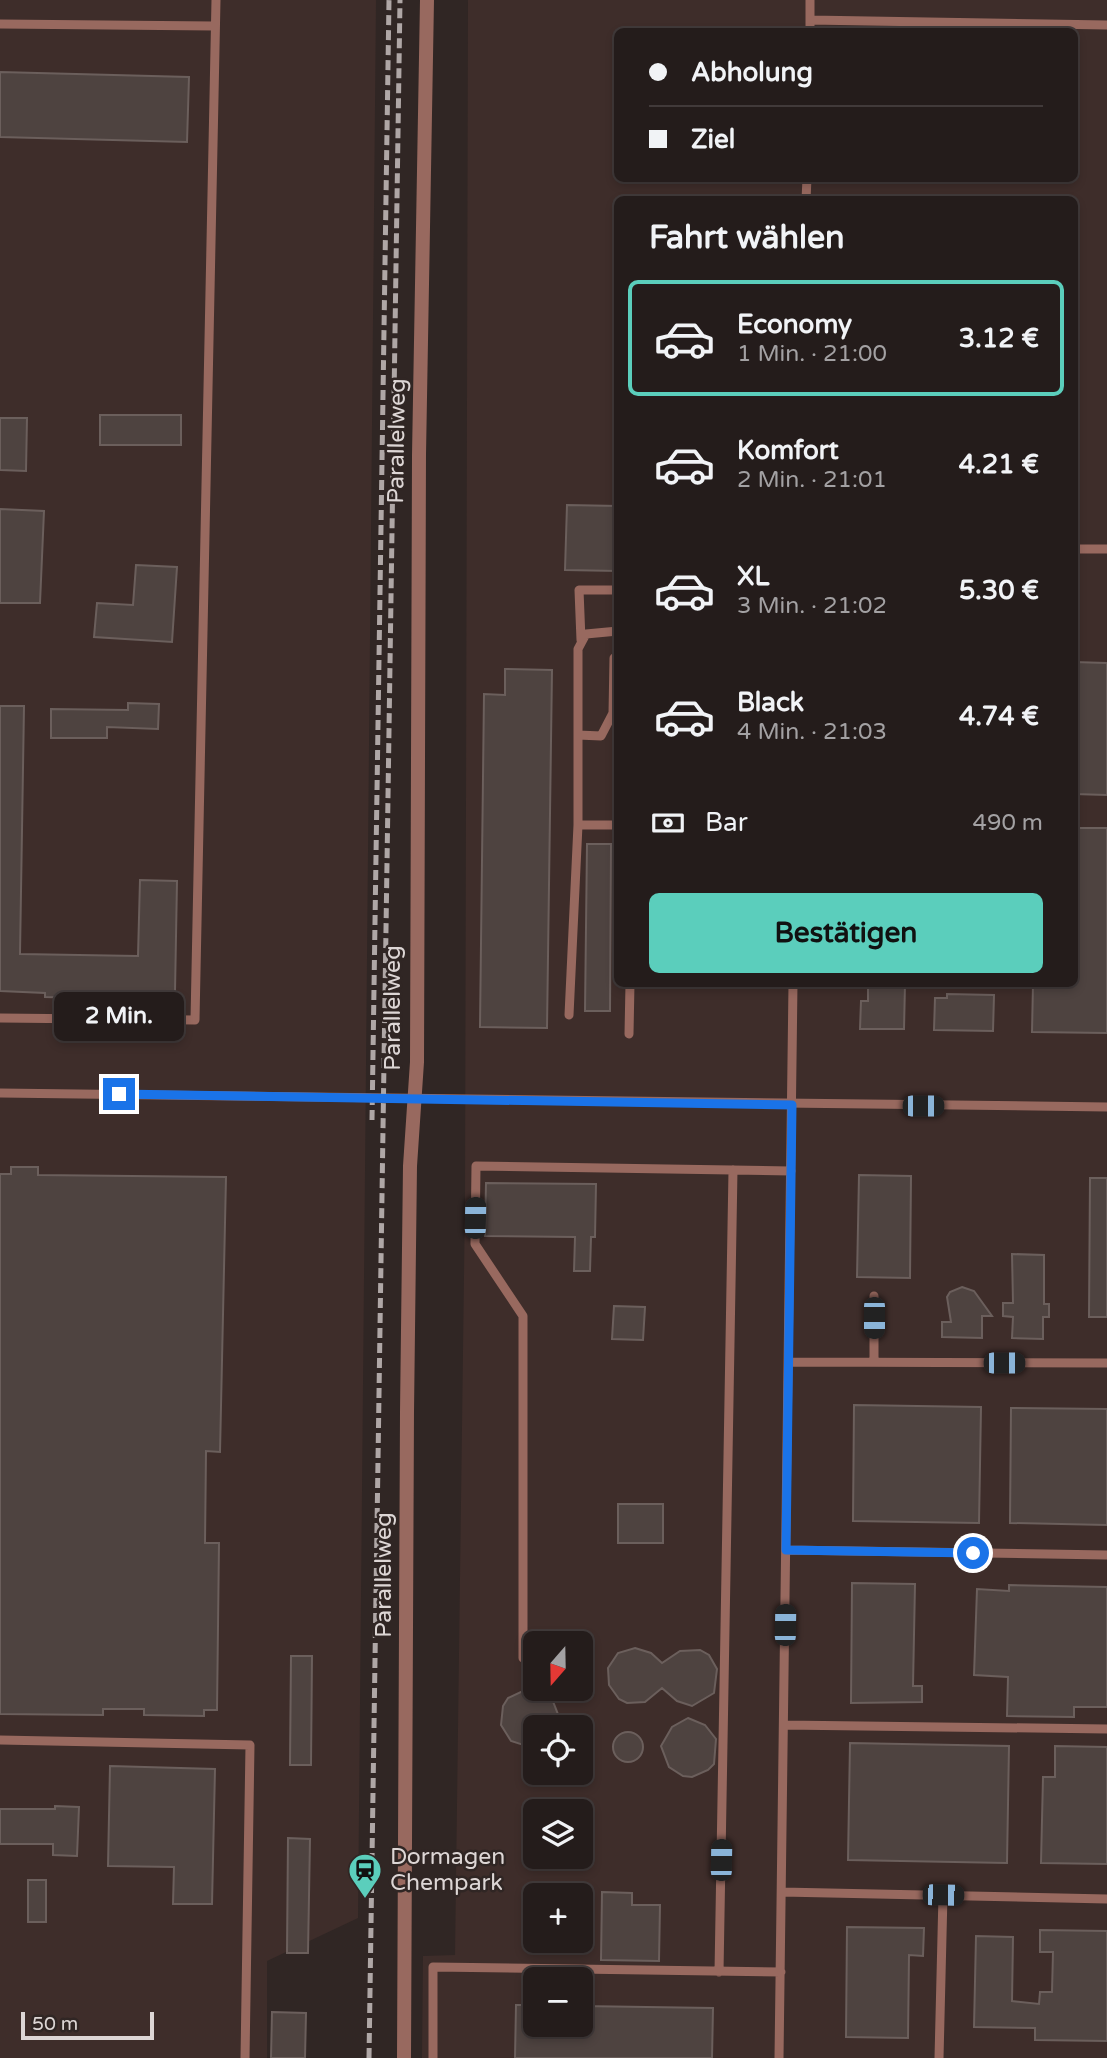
<!DOCTYPE html>
<html lang="de">
<head>
<meta charset="utf-8">
<style>
  :root { --surface:#241c1b; --page:#2c2524; --text:#f1f3f6; --muted:#a3a1a3; --line:#413a3a; --accent:#5bcebc }
  body { margin:0; font-family:"Varela Round",sans-serif; background:var(--page); color:var(--text); height:100vh; display:flex; flex-direction:column; font-size:26px; white-space:nowrap }
  * { box-sizing:border-box; margin:0 }
  p { font-size:23px; color:var(--muted) }
  .icon { flex:none; width:38px; height:38px; fill:none; stroke:currentColor; stroke-width:2; stroke-linecap:round; stroke-linejoin:round }
  .map { position:relative; flex:1; overflow:hidden }
  .side { position:absolute; left:614px; top:196px; width:464px; height:791px; display:flex; flex-direction:column; background:var(--surface); border-radius:10px; box-shadow:0 4px 10px #0003,0 0 0 2px var(--line) }
  .side>* { flex:none }
  .banner { position:absolute; left:614px; top:28px; width:464px; height:154px; border-radius:10px; box-shadow:0 4px 10px #0003,0 0 0 2px var(--line); display:grid; align-content:center; height:154px; padding:0 35px; background:var(--surface) }
  .needle { width:46px; rotate:200deg }
  .controls { position:absolute; left:523px; top:1631px; display:grid; gap:14px }
  .controls a { display:grid; place-items:center; width:70px; height:70px; border-radius:10px; background:var(--surface); box-shadow:0 4px 10px #0003,0 0 0 2px var(--line); font-size:35px }
  .scale { position:absolute; left:21px; bottom:18px; width:133px; box-sizing:border-box; padding-left:7px; border:4px solid #ddd6d5; border-top:0; font-size:19px; line-height:24px; white-space:nowrap; color:#ddd6d5; -webkit-text-stroke:5px #302624; paint-order:stroke }
  .end { position:absolute; width:32px; height:32px; margin:-16px; border:9px solid #1a73e8; background:#fff; box-shadow:0 0 0 4px #fff }
  .from { border-radius:50% }
  .bubble { position:absolute; height:49px; border-radius:10px; background:var(--surface); box-shadow:0 4px 10px #0003,0 0 0 2px var(--line); font-size:23px; font-weight:700; line-height:49px; text-align:center }
  .car { position:absolute; width:21px; height:42px; margin:-21px -10px; border-radius:9px; box-shadow:0 0 5px 2px #0007; background:linear-gradient(#222 24%,#8ab4d8 0 40%,#222 0 76%,#8ab4d8 0 86%,#222 0) }
  .banner b { display:flex; align-items:center; gap:24px; height:66px; font-size:26px }
  .banner b+b { border-top:2px solid var(--line) }
  .banner i { width:18px; height:18px; background:var(--text) }
  ul { padding:0; list-style:none }
  li { display:flex; align-items:center; gap:21px; height:116px; margin:0 14px 10px; padding:0 21px; border:4px solid transparent; border-radius:10px }
  li div { flex:1 }
  li b { display:block; font-size:26px }
  li em { font-style:normal; font-weight:700 }
  li.selected { border-color:var(--accent) }
  li>.icon { width:63px; height:63px; stroke-width:1.5 }
  h2 { padding:0 35px; font-size:32px; line-height:84px }
  .pay { display:flex; align-items:center; gap:18px; height:77px; padding:0 35px; font-size:26px }
  .pay p { margin-inline-start:auto }
  .action { display:flex; gap:14px; margin-top:auto; padding:14px 35px }
  .action a { flex:1; height:80px; border-radius:10px; background:var(--accent); color:#111; font-size:28px; font-weight:700; line-height:80px; text-align:center }
  .map>svg:first-child { display:block }
</style>
</head>
<body>
<div class="map">
<svg width="1107" height="2058" viewBox="0 0 1107 2058">
  <rect width="100%" height="100%" fill="#302624"/>
  <!-- built -->
  <path fill="#3e2d2a" fill-rule="evenodd" d="M0,0H376L358,1918L267,1961V2058H0Z
    M468,0H1107V2058H422L423,1956L455,1955L465,1200ZM618,32H1074V178H618ZM618,200H1074V984H618ZM536,1643H581V1689H536ZM536,1727H581V1773H536ZM536,1811H581V1857H536ZM536,1895H581V1941H536ZM536,1979H581V2025H536Z"/>
  <!-- building -->
  <path fill="#4e4340" stroke="#6b5f5c" stroke-width="2" d="M0,72L189,77L187,142L0,137Z
    M100,415H181V445H100Z
    M0,418H27L26,471L0,470Z
    M567,505L618,506V571L565,570Z
    M0,509L44,511L40,603H0Z
    M136,565L177,567L172,642L94,637L97,603L133,605Z
    M1074,662L1107,663V795L1074,794Z
    M505,669L552,670L547,1028L480,1027L484,694L505,695Z
    M128,703L159,704L158,729L107,727V738H51V709L128,710Z
    M0,706H24L20,954L138,956L140,880L177,881L175,992L117,991V999L45,997V993L0,991Z
    M1074,828H1107V1033L1032,1032L1033,984H1074Z
    M587,844H611L610,1011H585Z
    M868,984H905L904,1029H860L861,1001H868Z
    M947,994L994,995L993,1031L934,1030L935,998H947Z
    M11,1167H38V1175L226,1177L220,1452L206,1451L205,1543H219L217,1710H204V1716L144,1715V1709H103V1715L0,1714V1174H11Z
    M859,1175L911,1176L910,1278L857,1277Z
    M1090,1178H1107V1317H1089Z
    M486,1183L596,1184L595,1237H591L590,1271H574L575,1237L485,1236Z
    M1012,1254L1044,1255V1304H1049V1317H1043V1339L1012,1338L1013,1317L1003,1316V1303H1013Z
    M962,1287L974,1291L992,1316H982V1338L942,1337V1322H951L947,1297L950,1292Z
    M614,1306L645,1307L643,1340L612,1339Z
    M854,1405L981,1407L979,1523L853,1521Z
    M1011,1408L1107,1409V1525L1010,1523Z
    M618,1504H663V1543H618Z
    M852,1583L915,1584L913,1686H922V1702L851,1703Z
    M1009,1585L1107,1587V1707H1074V1717L1007,1716L1008,1677L974,1675L977,1589L1009,1591Z
    M635,1648L651,1653L662,1663L680,1651L700,1650L709,1655L717,1669L714,1693L692,1706L677,1701L662,1688L645,1702L627,1703L619,1699L609,1685L608,1668L618,1653Z
    M291,1656H312L311,1765H290Z
    M525,1690L544,1693L552,1699L559,1717L558,1727H536V1749L511,1741L501,1725L503,1706L508,1698Z
    M688,1718L705,1725L716,1739L714,1764L708,1770L692,1777L683,1776L669,1767L661,1746L672,1727Z
    M613 1747a15 15 0 1 1 30 0a15 15 0 1 1-30 0Z
    M850,1743L1009,1746L1007,1863L848,1860Z
    M1055,1746L1107,1747V1864L1041,1863L1043,1777H1055Z
    M110,1766L215,1769L212,1904H173L174,1867L108,1866Z
    M55,1806L79,1807L77,1856L53,1855V1844H0V1809H55Z
    M288,1838L310,1839L308,1953H287Z
    M28,1880H46V1922H28Z
    M602,1892L632,1893V1905H660L659,1961L601,1960Z
    M847,1927L924,1928L923,1956L909,1955L908,2038L846,2037Z
    M1040,1930L1107,1931V2041L1035,2040V2028L974,2027L976,1936L1013,1937L1012,2001L1039,2004L1040,1992H1052L1053,1952H1040Z
    M516,2005H536V2025H581V2006L713,2008L712,2058H515Z
    M272,2012L306,2013L305,2058H271Z"/>
  <g fill="none" stroke-linecap="round" stroke-linejoin="round">
    <!-- lane -->
    <path stroke="#98695f" stroke-width="9" d="M810,20L1107,25
      M0,24L214,26
      M810,32V0
      M806,200L807,178
      M1074,549H1107
      M581,640L579,590H618
      M578,735L601,736L613,713L614,658
      M578,825H618
      M569,1015L578,825V649L586,634L618,631
      M0,1018L195,1020L216,0
      M629,1034L630,984
      M0,1093L1107,1107
      M789,1362L1107,1363
      M874,1362V1296
      M786,1550L1107,1555
      M523,1658V1316L475,1244L476,1166L791,1171
      M784,1725L1107,1729
      M0,1740L250,1745L245,2058
      M782,1892L1107,1899
      M719,1972L733,1170
      M433,2058V1967L781,1972
      M779,2058L793,984
      M939,2058L943,1895"/>
    <!-- street -->
    <path stroke="#98695f" stroke-width="14" d="M404,2058L407,1412L410,1166L417,1062L419,455L427,0"/>
    <!-- rail -->
    <path stroke="#afa7a6" stroke-width="5" stroke-dasharray="10 5" stroke-linecap="butt" d="M372,1120L389,0
      M369,2058L400,0"/>
  </g>
  <g fill="none" stroke-linecap="round" stroke-linejoin="round">
    <!-- route -->
    <path stroke="#1a73e8" stroke-width="9" d="M119,1094L792,1105L786,1550L973,1553"/>
  </g>
  <!-- icons -->
  <defs>
    <symbol id="station-pin" viewBox="-11 -11 22 30"><path d="M0 17L-7.5 6A9.5 9.5 0 1 1 7.5 6Z" fill="#5bcebc" stroke="#302624"/><path d="M-3-6H3Q5-6 5-4V2Q5 4 3 4L4.5 6H3L1.5 4h-3L-3 6H-4.5L-3 4Q-5 4-5 2V-4Q-5-6-3-6ZM-3.5-4v3h7v-3ZM-3.5 1v1.5H-2V1ZM2 1v1.5H3.5V1Z" fill="#111"/></symbol>
  </defs>
  <g fill-rule="evenodd">
    <use href="#station-pin" x="346" y="1851" width="38" height="52"/>
  </g>
  <g text-anchor="middle" dominant-baseline="central" stroke-width="5" stroke-linejoin="round" paint-order="stroke">
    <!-- street labels -->
    <g font-size="23" fill="#ddd6d5" stroke="#302624">
      <text transform="translate(397 441) rotate(-89)">Parallelweg</text>
      <text transform="translate(393 1008) rotate(-90)">Parallelweg</text>
      <text transform="translate(384 1575) rotate(-90)">Parallelweg</text>
    </g>
    <!-- poi labels -->
    <g font-size="23" fill="#ddd6d5" stroke="#302624" text-anchor="start">
      <text x="390" y="1857">Dormagen<tspan x="390" dy="26">Chempark</tspan></text>
    </g>
  </g>
</svg>
<div class="controls">
<a><svg class="needle" viewBox="-14 -14 28 28"><path d="M0-13l5 13h-10z" fill="#e53935"/><path d="M0 13l5-13h-10z" fill="#a3a1a3"/></svg></a>
<a><svg class="icon" aria-label="locate" viewBox="0 0 24 24"><circle cx="12" cy="12" r="6"/><path d="M12 2v4M12 18v4M2 12h4M18 12h4"/></svg></a>
<a><svg class="icon" aria-label="layers" viewBox="0 0 24 24"><path d="M12 4l9 5-9 5-9-5zM3 14l9 5 9-5"/></svg></a>
<a>+</a>
<a>−</a>
</div>
<div class="scale">50 m</div>
<i class="end from" style="left:973px;top:1553px"></i>
<i class="end" style="left:119px;top:1094px"></i>
<div class="bubble" style="left:54px;top:992px;width:130px">2 Min.</div>
<i class="car" style="left:923px;top:1106px;rotate:90deg"></i>
<i class="car" style="left:475px;top:1218px;rotate:1deg"></i>
<i class="car" style="left:874px;top:1318px;rotate:180deg"></i>
<i class="car" style="left:1004px;top:1363px;rotate:90deg"></i>
<i class="car" style="left:785px;top:1625px;rotate:1deg"></i>
<i class="car" style="left:721px;top:1860px;rotate:1deg"></i>
<i class="car" style="left:943px;top:1895px;rotate:91deg"></i>
<div class="banner">
<b><i class="from"></i>Abholung</b>
<b><i></i>Ziel</b>
</div>
<section class="side">
<h2>Fahrt wählen</h2>
<ul>
<li class="selected"><svg class="icon" aria-label="car" viewBox="0 0 24 24"><path d="M5 17H2v-5l4-1 3-4h7l3 4 3 1v5h-3M9 17h6M6 11h13"/><circle cx="7" cy="17" r="2"/><circle cx="17" cy="17" r="2"/></svg><div><b>Economy</b><p>1 Min. · 21:00</p></div><em>3.12 €</em></li>
<li><svg class="icon" aria-label="car" viewBox="0 0 24 24"><path d="M5 17H2v-5l4-1 3-4h7l3 4 3 1v5h-3M9 17h6M6 11h13"/><circle cx="7" cy="17" r="2"/><circle cx="17" cy="17" r="2"/></svg><div><b>Komfort</b><p>2 Min. · 21:01</p></div><em>4.21 €</em></li>
<li><svg class="icon" aria-label="car" viewBox="0 0 24 24"><path d="M5 17H2v-5l4-1 3-4h7l3 4 3 1v5h-3M9 17h6M6 11h13"/><circle cx="7" cy="17" r="2"/><circle cx="17" cy="17" r="2"/></svg><div><b>XL</b><p>3 Min. · 21:02</p></div><em>5.30 €</em></li>
<li><svg class="icon" aria-label="car" viewBox="0 0 24 24"><path d="M5 17H2v-5l4-1 3-4h7l3 4 3 1v5h-3M9 17h6M6 11h13"/><circle cx="7" cy="17" r="2"/><circle cx="17" cy="17" r="2"/></svg><div><b>Black</b><p>4 Min. · 21:03</p></div><em>4.74 €</em></li>
</ul>
<div class="pay"><svg class="icon" aria-label="cash" viewBox="0 0 24 24"><path d="M3 7h18v10H3z"/><circle cx="12" cy="12" r="2"/></svg>Bar<p>490 m</p></div>
<div class="action"><a>Bestätigen</a></div>
</section>
</div>
</body>
</html>
